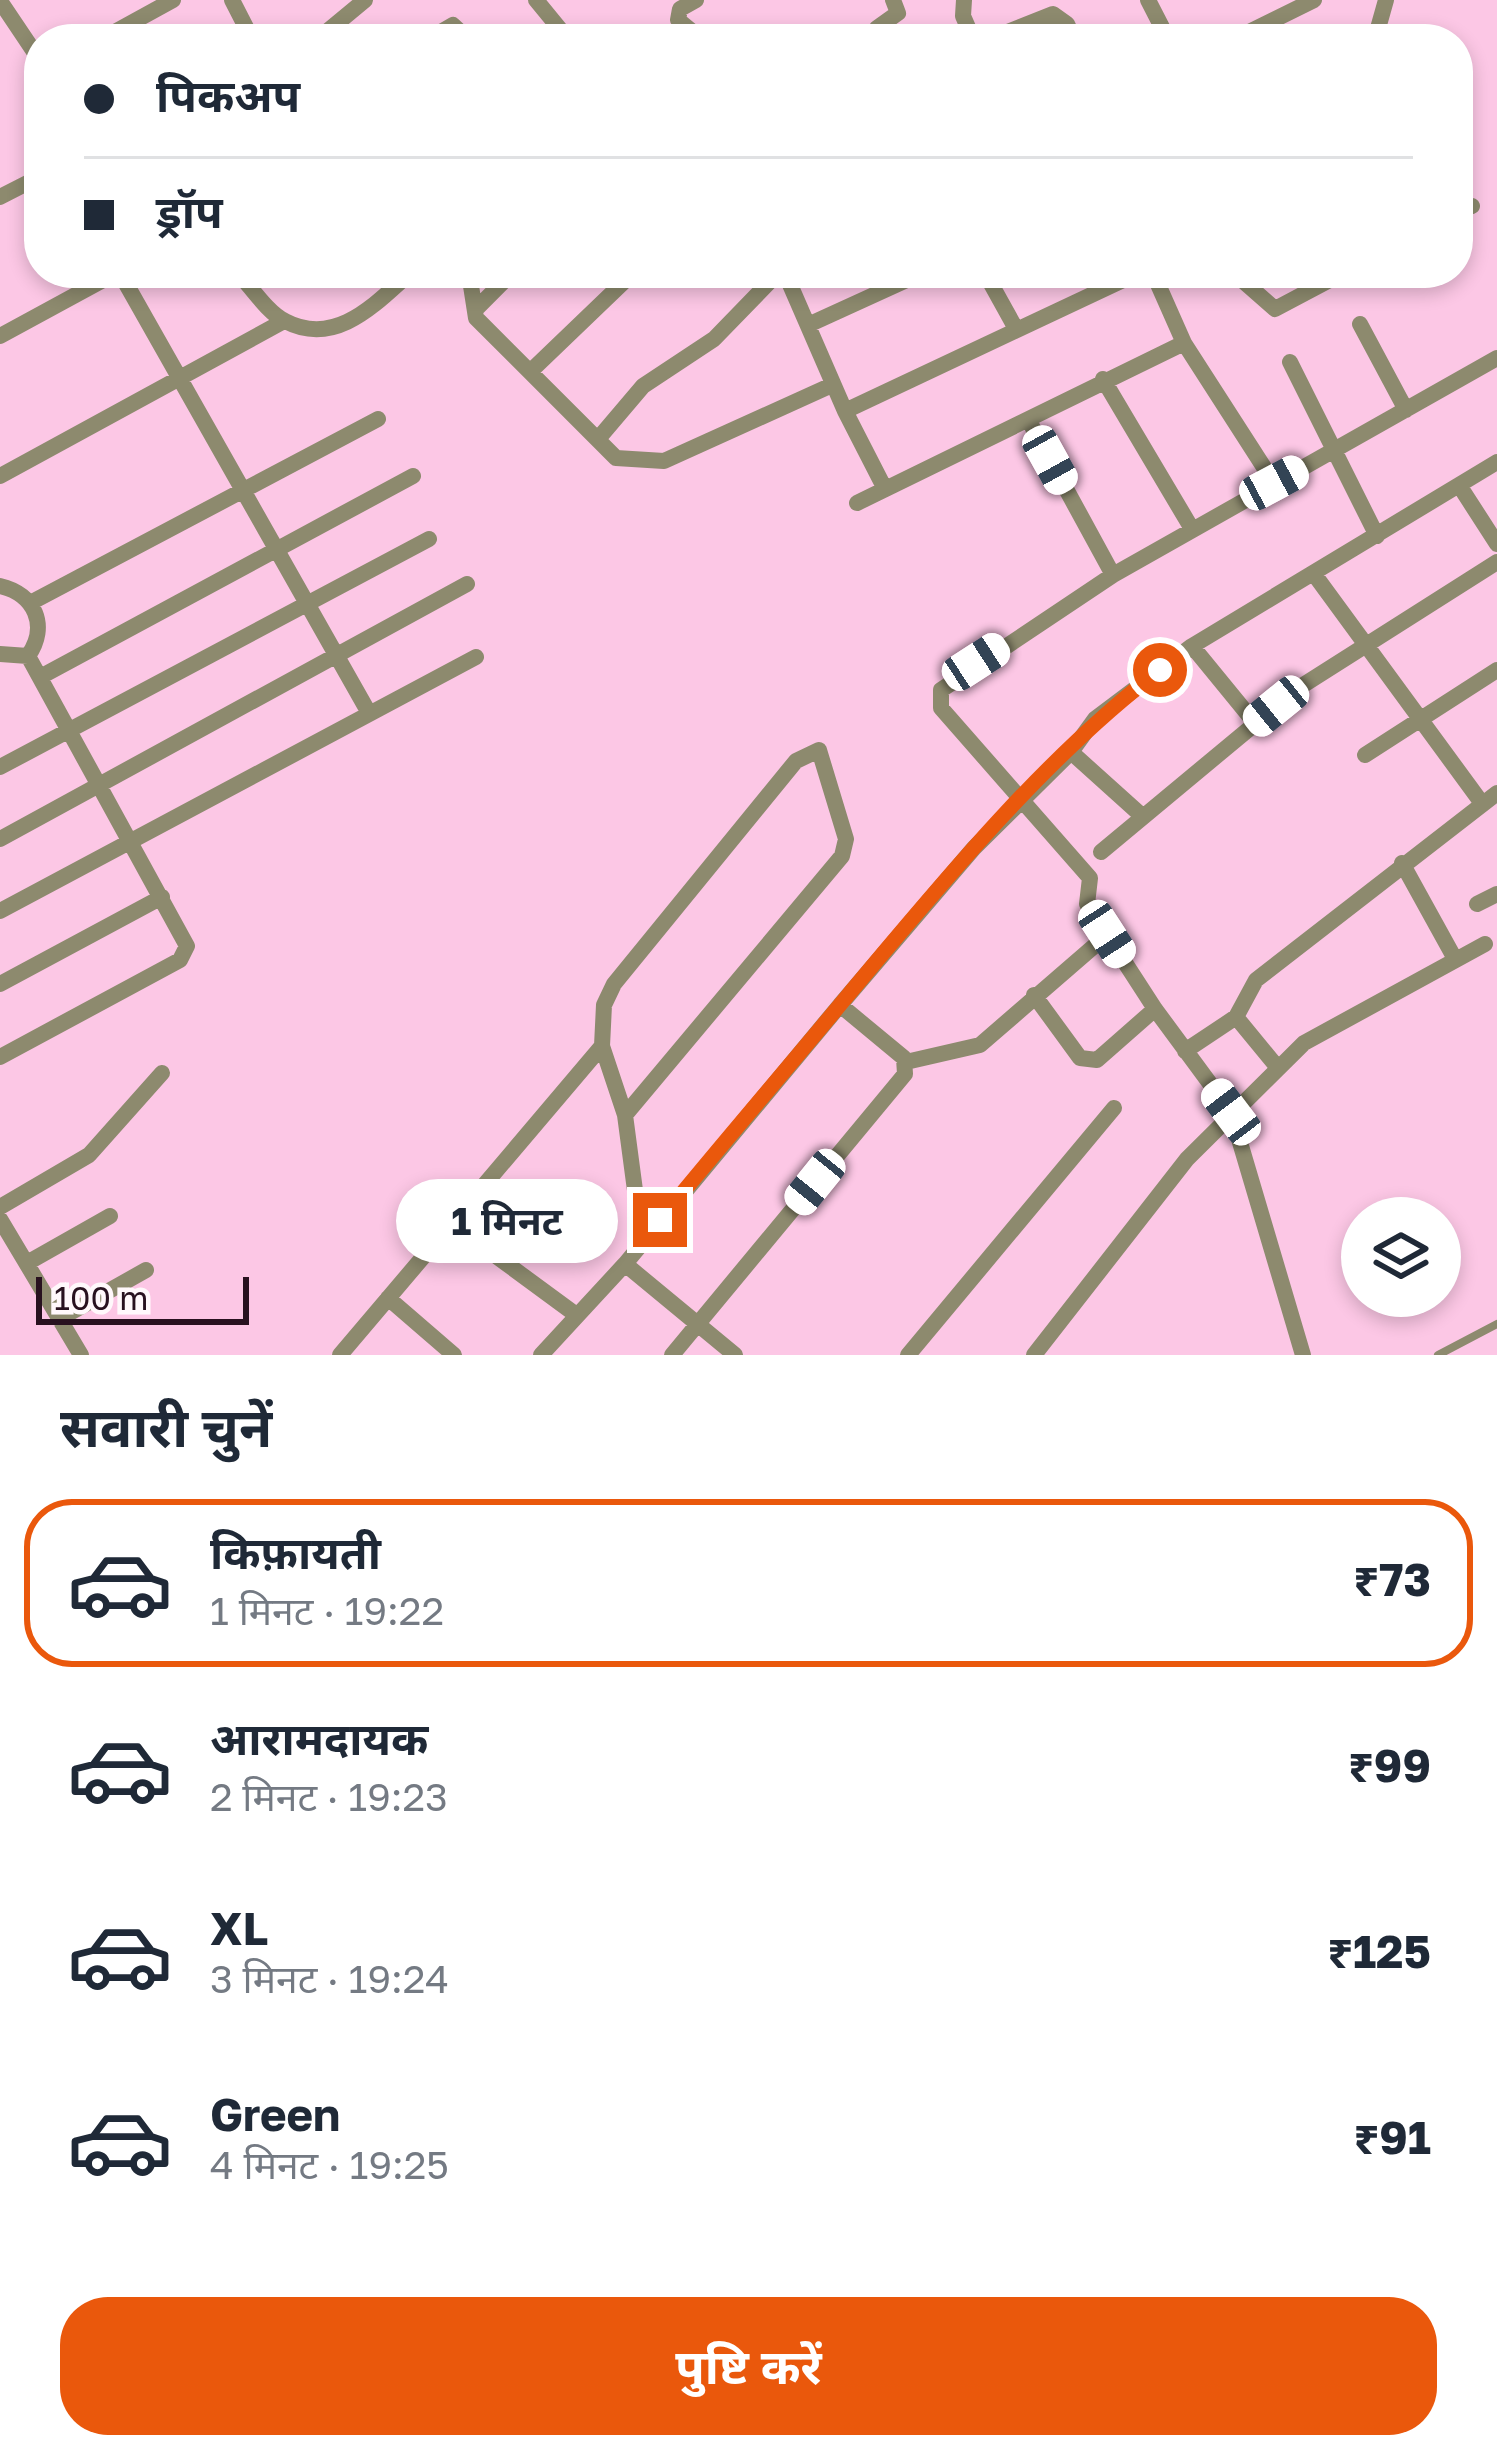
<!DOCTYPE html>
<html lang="hi">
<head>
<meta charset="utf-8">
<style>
  :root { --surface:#fff; --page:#f2f2f3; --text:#1f2937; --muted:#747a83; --line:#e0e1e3; --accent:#ea580c }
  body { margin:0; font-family:"Golos Text","Noto Sans Devanagari",sans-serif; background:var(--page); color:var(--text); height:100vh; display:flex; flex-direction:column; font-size:45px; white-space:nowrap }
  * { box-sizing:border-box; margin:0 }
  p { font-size:39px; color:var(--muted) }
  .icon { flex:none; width:66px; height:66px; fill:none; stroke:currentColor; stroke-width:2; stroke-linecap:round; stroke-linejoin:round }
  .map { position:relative; height:1355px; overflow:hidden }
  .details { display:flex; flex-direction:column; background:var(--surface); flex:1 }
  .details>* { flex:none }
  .banner { position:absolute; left:24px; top:24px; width:1449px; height:264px; border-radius:48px; box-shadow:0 6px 18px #0003; display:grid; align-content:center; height:264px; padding:0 60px; background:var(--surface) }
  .tools { position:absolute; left:1341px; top:1197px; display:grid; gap:24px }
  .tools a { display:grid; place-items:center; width:120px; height:120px; border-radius:50%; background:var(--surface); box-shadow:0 6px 18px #0003; font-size:60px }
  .scale { position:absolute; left:36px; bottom:30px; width:213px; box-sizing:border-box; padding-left:12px; border:6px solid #28111f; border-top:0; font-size:33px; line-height:42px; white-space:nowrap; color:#28111f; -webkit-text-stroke:9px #fff8fb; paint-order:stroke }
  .end { position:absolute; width:54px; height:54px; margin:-27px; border:15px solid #ea580c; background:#fff; box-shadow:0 0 0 6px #fff }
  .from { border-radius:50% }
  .bubble { position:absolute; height:84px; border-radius:42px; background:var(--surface); box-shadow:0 6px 18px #0003; font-size:39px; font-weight:700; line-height:84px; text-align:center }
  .car { position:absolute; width:36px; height:72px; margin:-36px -18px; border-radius:15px; box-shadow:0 0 9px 3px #0007; background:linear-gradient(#fff 24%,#345 0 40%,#fff 0 76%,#345 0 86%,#fff 0) }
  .banner b { display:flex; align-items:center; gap:42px; height:114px; font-size:45px }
  .banner b+b { border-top:3px solid var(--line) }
  .banner i { width:30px; height:30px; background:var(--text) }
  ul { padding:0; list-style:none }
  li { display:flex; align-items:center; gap:36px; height:168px; margin:0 24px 18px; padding:0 36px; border:6px solid transparent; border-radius:48px }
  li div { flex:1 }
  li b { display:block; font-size:45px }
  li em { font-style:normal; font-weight:700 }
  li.current { border-color:var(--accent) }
  li>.icon { width:108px; height:108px; stroke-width:1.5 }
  h2 { padding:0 60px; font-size:54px; line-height:144px }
  .action { display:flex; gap:24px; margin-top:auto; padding:24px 60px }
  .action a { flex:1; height:138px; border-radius:48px; background:var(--accent); color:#fff; font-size:48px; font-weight:700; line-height:138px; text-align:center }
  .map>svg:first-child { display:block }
</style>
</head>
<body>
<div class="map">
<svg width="1497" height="1355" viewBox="0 0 1497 1355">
  <rect width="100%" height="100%" fill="#fcc7e5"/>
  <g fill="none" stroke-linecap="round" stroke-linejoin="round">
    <!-- service -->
    <path stroke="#8d8a6e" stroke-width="8" d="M1438,1355L1497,1324"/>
    <!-- minor -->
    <path stroke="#8d8a6e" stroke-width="16" d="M232,0L252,39
      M536,0L568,39
      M696,0L680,9L678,20L701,39
      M964,0L963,16L973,39
      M1148,0L1168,39
      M0,1L39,59
      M137,21L147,39
      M102,39L173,0
      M318,39L365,0
      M429,39L453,25L468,39
      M877,39V28L898,13L893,0
      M990,39L1053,14L1067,24L1074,39
      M1235,39L1314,0
      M1375,39L1386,0
      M0,197L39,177
      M1458,210L1472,206
      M120,273L369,713
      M238,273C251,287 268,313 285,321C336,348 376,303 410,273
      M469,273L476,318L616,458L664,461L832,385
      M692,273L694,275
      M785,273L845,411L1138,273
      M985,273L1016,329
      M1153,273L1184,343L1274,483
      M1234,273L1275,309L1343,273
      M475,310L512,273
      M1360,324L1406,410
      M808,325L922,273
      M0,336L116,273
      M1290,362L1377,536
      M533,369L633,273
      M1103,379L1192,529
      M845,411L885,489
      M1029,421L1113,575
      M598,439L643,386L714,339L778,273
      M0,476L284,321
      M1459,485L1497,544
      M857,503L1184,343
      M1314,574L1481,802
      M0,586C35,594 49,626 28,656
      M32,602L378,419
      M1192,646L1255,723
      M0,654L28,656
      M42,676L413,476
      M1071,752L1141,815
      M1365,755L1497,670
      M0,767L429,539
      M0,839L467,584
      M1101,852L1297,689L1497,562
      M1402,863L1455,959
      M1477,904L1497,894
      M0,911L476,657
      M0,984L162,897
      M1034,995L1080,1058L1097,1060L1155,1009
      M840,1005L974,848L1071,752L1095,719L1192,646L1497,462
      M1236,1017L1278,1068
      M602,1046L604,1005L614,984L796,761L819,750L846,839L842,856L625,1115
      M1185,1051L1236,1017L1256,980L1497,793
      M0,1057L180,960L187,946L28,656
      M906,1062L980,1045L1107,935
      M0,1207L89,1155L162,1073
      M0,1219L81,1355
      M454,1225L575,1314
      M27,1263L110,1216
      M625,1264L735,1355
      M388,1298L454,1355
      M59,1319L146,1270
      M340,1355L602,1046L625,1115L642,1243
      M541,1355L625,1264L840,1005L904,1058L905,1074L672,1355
      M908,1355L1114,1108
      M1034,1355L1187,1159L1304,1043L1485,944
      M1303,1355L1231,1112L1155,1009L1087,904L1090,878L941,708V690L1113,575L1497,358"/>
  </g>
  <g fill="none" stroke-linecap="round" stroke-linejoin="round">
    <!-- route -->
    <path stroke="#ea580c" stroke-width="15" d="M660,1220C722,1144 786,1070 849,994C942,883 1045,757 1160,670"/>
  </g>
</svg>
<div class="tools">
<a><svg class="icon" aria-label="layers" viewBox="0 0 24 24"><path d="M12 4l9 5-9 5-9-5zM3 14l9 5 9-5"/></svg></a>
</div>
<div class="scale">100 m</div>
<i class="end from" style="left:1160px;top:670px"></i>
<i class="end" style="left:660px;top:1220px"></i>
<div class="bubble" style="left:396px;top:1179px;width:222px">1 मिनट</div>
<i class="car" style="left:1050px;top:460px;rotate:151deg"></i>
<i class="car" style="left:1274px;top:483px;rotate:62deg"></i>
<i class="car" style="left:976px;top:662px;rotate:57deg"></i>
<i class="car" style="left:1276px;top:706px;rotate:231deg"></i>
<i class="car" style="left:1107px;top:934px;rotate:147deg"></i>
<i class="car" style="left:1231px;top:1112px;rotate:323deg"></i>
<i class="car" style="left:815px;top:1182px;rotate:219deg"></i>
<div class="banner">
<b><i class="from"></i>पिकअप</b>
<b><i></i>ड्रॉप</b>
</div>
</div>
<section class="details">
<h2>सवारी चुनें</h2>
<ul>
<li class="current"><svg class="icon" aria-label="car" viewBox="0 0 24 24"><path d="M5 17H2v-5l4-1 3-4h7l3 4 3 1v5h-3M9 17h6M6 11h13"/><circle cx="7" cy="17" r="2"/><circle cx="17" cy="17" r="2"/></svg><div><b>किफ़ायती</b><p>1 मिनट · 19:22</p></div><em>₹73</em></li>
<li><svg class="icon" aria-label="car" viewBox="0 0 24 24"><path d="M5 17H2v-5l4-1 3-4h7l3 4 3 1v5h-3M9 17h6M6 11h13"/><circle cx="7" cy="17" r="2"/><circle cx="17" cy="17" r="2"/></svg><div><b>आरामदायक</b><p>2 मिनट · 19:23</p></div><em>₹99</em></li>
<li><svg class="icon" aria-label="car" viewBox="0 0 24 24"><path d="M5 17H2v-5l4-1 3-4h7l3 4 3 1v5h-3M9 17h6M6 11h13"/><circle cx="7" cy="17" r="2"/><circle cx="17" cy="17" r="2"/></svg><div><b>XL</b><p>3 मिनट · 19:24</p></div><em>₹125</em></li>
<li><svg class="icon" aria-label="car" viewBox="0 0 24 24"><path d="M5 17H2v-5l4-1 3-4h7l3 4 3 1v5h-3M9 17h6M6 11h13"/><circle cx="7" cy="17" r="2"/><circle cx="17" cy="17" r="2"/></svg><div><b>Green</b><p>4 मिनट · 19:25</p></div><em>₹91</em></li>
</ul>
<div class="action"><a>पुष्टि करें</a></div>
</section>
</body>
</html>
